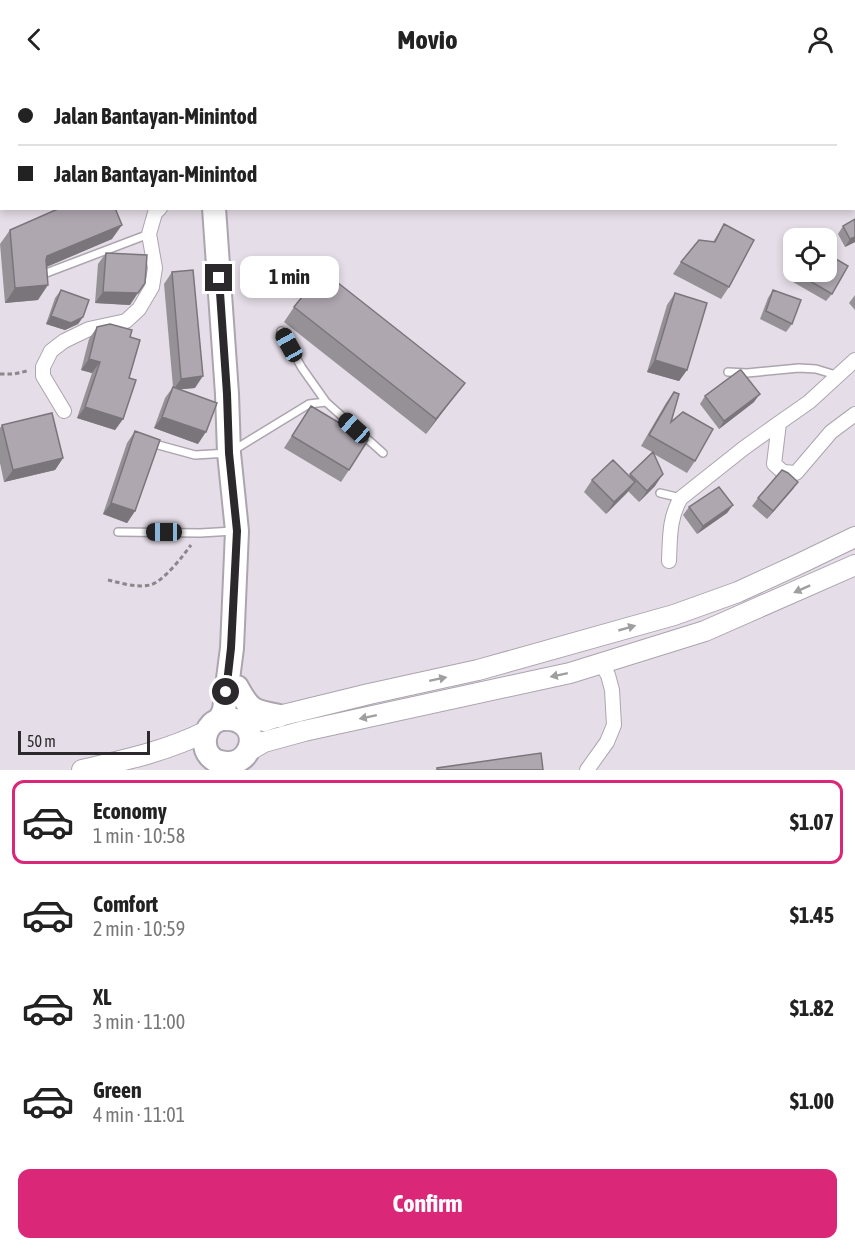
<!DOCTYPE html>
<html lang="en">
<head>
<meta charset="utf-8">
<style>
  :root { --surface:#fff; --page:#f6f6f6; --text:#222; --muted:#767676; --line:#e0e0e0; --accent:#db2777 }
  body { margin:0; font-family:"Asap Condensed",sans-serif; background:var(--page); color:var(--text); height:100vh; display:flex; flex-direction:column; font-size:22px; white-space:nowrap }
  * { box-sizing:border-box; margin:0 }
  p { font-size:20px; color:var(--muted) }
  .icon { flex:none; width:33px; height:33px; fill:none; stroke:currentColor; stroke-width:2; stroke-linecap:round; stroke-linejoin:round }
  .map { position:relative; height:692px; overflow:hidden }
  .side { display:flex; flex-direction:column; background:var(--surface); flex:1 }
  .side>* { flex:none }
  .guide { position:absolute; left:0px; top:0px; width:855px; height:132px; box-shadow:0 3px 9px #0003; display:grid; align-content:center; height:132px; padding:0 18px; background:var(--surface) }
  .controls { position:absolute; left:783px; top:150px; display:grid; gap:12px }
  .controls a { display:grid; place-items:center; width:54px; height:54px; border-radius:12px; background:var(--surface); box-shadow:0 3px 9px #0003; font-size:30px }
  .scale { position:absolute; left:18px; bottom:15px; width:132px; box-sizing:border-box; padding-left:6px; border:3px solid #2c292d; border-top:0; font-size:16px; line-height:21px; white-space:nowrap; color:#2c292d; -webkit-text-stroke:4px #e5dde7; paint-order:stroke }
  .end { position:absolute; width:27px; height:27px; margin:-14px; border:8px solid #2c292d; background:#fff; box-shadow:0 0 0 3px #fff }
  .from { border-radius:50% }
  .bubble { position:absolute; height:42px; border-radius:12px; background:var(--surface); box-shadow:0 3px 9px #0003; font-size:20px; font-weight:700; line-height:42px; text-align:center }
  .car { position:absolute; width:18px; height:36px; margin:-18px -9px; border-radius:8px; box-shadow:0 0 4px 2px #0007; background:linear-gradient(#222 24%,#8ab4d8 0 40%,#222 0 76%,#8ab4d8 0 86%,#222 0) }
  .guide b { display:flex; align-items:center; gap:21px; height:57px; font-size:22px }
  .guide b+b { border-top:2px solid var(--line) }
  .guide i { width:15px; height:15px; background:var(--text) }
  ul { padding:10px 0 0; list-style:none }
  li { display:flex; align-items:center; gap:18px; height:84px; margin:0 12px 9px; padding:0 6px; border:3px solid transparent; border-radius:12px }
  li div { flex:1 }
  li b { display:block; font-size:22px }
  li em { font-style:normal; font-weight:700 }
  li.active { border-color:var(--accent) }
  li>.icon { width:54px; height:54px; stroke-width:1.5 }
  .action { display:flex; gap:12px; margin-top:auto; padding:12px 18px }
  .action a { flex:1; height:69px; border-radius:12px; background:var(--accent); color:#fff; font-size:24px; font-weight:700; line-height:69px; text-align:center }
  header { display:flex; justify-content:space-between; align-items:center; height:78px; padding:0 18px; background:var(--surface); font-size:27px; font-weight:700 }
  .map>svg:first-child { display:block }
</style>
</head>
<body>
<header><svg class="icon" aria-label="back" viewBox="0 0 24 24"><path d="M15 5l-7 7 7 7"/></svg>Movio<svg class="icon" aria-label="person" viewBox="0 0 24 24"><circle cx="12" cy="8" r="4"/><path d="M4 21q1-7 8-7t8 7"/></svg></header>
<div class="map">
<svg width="855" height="692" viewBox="0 0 855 692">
  <rect width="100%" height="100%" fill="#e5dde7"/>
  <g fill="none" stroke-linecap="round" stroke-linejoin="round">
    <defs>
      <path id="lane" d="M675,2L676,0
        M41,197L149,156
        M728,294L747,295L799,290L816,291L839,298
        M326,324L383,375
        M151,365L195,377L229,375L309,326L326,324L302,290L281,253
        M660,415L681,420
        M118,454L200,455L234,453"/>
      <path id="street" d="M316,2L320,0
        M0,48L2,49
        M855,282L809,324L779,345L774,386L783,394L796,395L831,354L855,336
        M64,333L43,298V289L51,273L64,263L89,251L126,243L139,231L152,209L155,190L149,156L155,135L160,130
        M669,483C670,461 669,439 681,420L744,370L779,345
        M587,692L607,664L614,647L612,612L608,597L601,586"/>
      <path id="secondary" d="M264,643L279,638L369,616L478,592L674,537L738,514L799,486L855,459
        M250,672L264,664L304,653L570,595L705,553L855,487
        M82,692C125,682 167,673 207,653"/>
      <path id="primary" d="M197,0V2
        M214,130L227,316L229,375L237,453L232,570L224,632L220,641
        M237,609C250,633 253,633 279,638
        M220,641C226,641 232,640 238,643C262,653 250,692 220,684C216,683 215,683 212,680C202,672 203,655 212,646C214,644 217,643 220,641Z"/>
    </defs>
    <!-- lane casing -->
    <use href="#lane" stroke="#aca4ae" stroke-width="10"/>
    <!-- street casing -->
    <use href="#street" stroke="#aca4ae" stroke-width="16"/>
    <!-- secondary casing -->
    <use href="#secondary" stroke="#aca4ae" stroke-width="22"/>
    <!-- primary casing -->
    <use href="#primary" stroke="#aca4ae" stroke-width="26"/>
    <!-- path -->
    <path stroke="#8c868d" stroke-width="3" stroke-dasharray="4.5 3" stroke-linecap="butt" d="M0,296H14L27,293
      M108,502C121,505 136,510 150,507C163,504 183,478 191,467"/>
    <!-- lane -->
    <use href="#lane" stroke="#fff" stroke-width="7"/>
    <!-- street -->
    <use href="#street" stroke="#fff" stroke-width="14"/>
    <!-- secondary -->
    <use href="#secondary" stroke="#fff" stroke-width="20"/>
    <!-- primary -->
    <use href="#primary" stroke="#fff" stroke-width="22"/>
  </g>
  <!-- wall -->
  <path fill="#969097" d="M0,0L2,2V26H0Z
    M855,141V164L845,169L838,156L843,148Z
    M724,146L729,209L721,221L673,196L681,184L713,164Z
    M10,152L112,161L46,189L38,222L5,225L0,166Z
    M106,175L130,227L95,225L98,186Z
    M172,194L195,310L181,311L198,366L154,350L165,320L173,309L164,206Z
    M799,194H826L832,216L826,223L793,204Z
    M61,212L83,239L78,246L65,252L46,246L55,220Z
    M773,212L792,246L786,254L760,241L768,220Z
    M675,215L687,292L679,303L647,294L667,227Z
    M855,217V232L849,225Z
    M294,229L454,319L426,356L284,244Z
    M97,249L130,259L129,300L123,341L115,352L77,340L92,295L81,292L89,261Z
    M674,314L671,344L695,383L687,395L654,376L655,408L639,424L628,413L606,436L584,414L592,402L629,398L652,374L641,368L666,325Z
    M705,318L754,324L719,351L700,326Z
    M311,328L349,392L341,404L284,370Z
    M2,347L63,380L55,392L4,404L0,385V350Z
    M135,353V433L127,445L103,436L127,365Z
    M793,411L767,441L752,428L758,420Z
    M733,427L727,435L697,456L683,437L689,429Z"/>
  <!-- shaded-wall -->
  <path fill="#7a757b" d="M122,147L112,161L37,193L47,178Z
    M855,159V164L845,169L850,161Z
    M48,207L38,222L5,225L15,210Z
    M103,214L138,215L130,227L95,225Z
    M51,238L83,239L78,246L65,252L46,246Z
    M89,281L100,284L92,295L81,292Z
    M655,282L687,292L679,303L647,294Z
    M203,298L195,310L173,312L181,301Z
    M465,305L454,319L426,356L436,341Z
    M760,316L754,324L719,351L724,343Z
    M85,329L123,341L115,352L77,340Z
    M162,339L206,354L198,366L154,350Z
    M63,380L55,392L4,404L13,392Z
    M663,396L655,408L639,424L647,413Z
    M635,404L627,415L606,436L614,424Z
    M798,404L793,411L767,441L773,433Z
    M111,425L135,433L127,445L103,436Z
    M733,427L727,435L697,456L703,448Z"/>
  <!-- building -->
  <path fill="#afa7b0" stroke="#7a757b" stroke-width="1.5" d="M0,0H71L74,2H2V16L0,15Z
    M430,0H458L459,2H431Z
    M631,0H664V2H630Z
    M60,130H115L122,147L47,178L46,182L48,207L15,210L10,152Z
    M855,141V159L850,161L843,148Z
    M724,146L754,162L729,209L681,184L699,162L715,164Z
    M106,175L147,177L145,205L138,215L103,214Z
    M826,175L848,188L832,216L798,196L800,194H826Z
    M193,192L203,298L181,301L172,194Z
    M323,193L465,305L436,341L294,229Z
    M61,212L89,222L83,239L71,245L51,238Z
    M773,212L801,222L792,246L766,233Z
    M675,215L707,225L687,292L655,282Z
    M110,246L132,252L130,259L140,262L129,300L136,302L123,341L85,329L100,284L89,281L97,249Z
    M740,292H741L760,316L724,343L705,318Z
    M173,309L217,325L206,354L162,339Z
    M674,314L679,316L671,344L683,334L713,351L695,383L649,357Z
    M311,328L368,362L349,392L292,358Z
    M52,335L63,380L13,392L2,347Z
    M135,353L160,362L135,433L111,425Z
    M653,374L663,396L647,413L630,396Z
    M613,382L635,404L614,424L592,402Z
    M782,392L788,395L798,404L773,433L758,420Z
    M719,409L733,427L703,448L689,429Z
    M541,675L543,692H437V690Z"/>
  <!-- one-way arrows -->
  <defs><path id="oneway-solid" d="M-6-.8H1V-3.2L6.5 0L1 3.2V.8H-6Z" transform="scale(1.5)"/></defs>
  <g fill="#a09fa0">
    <use href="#oneway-solid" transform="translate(802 511) rotate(156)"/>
    <use href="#oneway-solid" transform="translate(627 550) rotate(-16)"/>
    <use href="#oneway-solid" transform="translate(559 597) rotate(168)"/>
    <use href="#oneway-solid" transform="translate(438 601) rotate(-12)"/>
    <use href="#oneway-solid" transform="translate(368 639) rotate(168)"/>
  </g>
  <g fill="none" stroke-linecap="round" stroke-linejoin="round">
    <!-- route -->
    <path stroke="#2c292d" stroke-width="8" d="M219,200L227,316L229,375L237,453L231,570L226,614"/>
  </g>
</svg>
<div class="controls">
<a><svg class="icon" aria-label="locate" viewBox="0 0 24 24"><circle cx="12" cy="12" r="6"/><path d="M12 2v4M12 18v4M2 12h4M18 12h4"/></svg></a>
</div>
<div class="scale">50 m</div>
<i class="end from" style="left:226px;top:614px"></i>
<i class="end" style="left:219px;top:200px"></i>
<div class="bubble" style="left:240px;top:178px;width:99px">1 min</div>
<i class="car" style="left:289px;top:267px;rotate:331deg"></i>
<i class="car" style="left:354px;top:350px;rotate:312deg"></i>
<i class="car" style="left:164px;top:454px;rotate:270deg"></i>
<div class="guide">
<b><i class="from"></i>Jalan Bantayan-Minintod</b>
<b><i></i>Jalan Bantayan-Minintod</b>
</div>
</div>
<section class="side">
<ul>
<li class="active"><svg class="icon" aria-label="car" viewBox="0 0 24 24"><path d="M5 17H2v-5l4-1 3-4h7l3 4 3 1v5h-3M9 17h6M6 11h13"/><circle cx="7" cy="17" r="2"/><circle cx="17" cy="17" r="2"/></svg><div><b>Economy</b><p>1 min · 10:58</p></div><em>$1.07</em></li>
<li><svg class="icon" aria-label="car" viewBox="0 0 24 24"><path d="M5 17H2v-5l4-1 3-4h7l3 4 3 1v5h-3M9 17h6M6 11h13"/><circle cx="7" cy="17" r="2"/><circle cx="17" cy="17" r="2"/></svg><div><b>Comfort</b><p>2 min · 10:59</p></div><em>$1.45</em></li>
<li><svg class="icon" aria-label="car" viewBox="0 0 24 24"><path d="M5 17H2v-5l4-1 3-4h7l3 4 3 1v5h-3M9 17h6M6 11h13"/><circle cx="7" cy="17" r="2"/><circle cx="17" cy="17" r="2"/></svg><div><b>XL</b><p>3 min · 11:00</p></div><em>$1.82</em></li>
<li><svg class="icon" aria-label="car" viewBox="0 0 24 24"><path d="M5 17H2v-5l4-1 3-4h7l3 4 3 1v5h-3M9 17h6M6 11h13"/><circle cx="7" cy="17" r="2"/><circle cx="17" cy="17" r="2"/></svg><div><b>Green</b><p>4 min · 11:01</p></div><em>$1.00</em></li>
</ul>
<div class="action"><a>Confirm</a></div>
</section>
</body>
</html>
